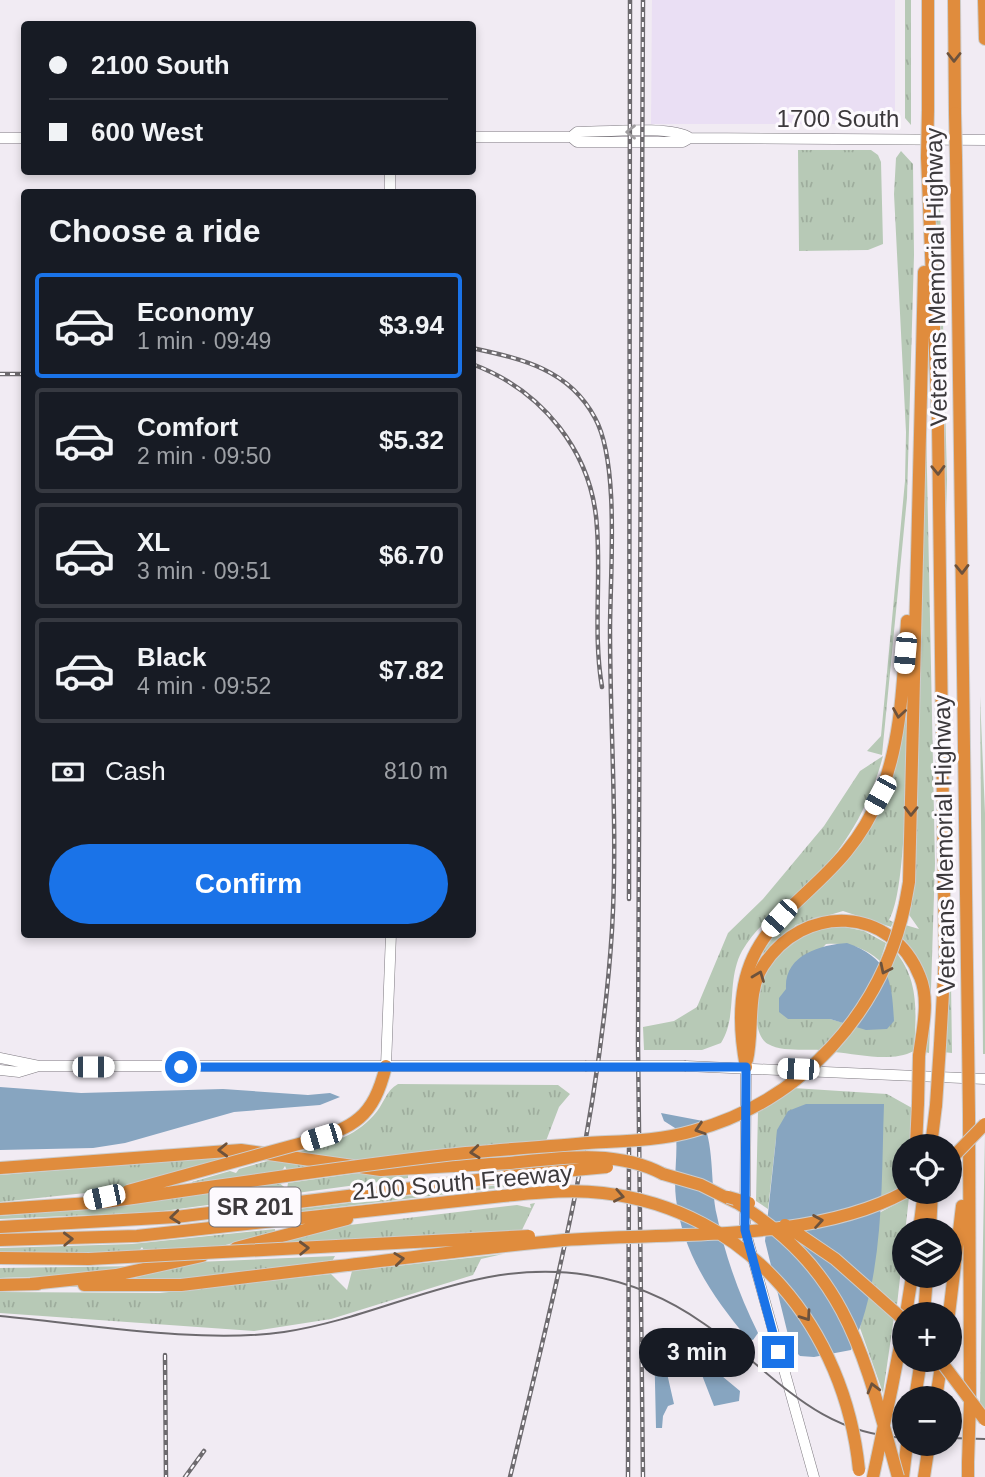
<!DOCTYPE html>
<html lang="en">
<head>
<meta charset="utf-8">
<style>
  :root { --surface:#171b24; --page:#20242c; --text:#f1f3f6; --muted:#9ea1a6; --line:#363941; --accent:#1a73e8 }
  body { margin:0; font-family:Helvetica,sans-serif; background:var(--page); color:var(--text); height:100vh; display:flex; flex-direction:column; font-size:26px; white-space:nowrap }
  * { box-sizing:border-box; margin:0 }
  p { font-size:23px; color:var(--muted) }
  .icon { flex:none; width:38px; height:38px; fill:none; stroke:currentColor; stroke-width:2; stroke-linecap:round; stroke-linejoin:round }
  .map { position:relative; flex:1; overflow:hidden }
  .panel { position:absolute; left:21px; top:189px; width:455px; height:749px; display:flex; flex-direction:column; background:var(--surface); border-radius:7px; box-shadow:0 4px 10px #0003 }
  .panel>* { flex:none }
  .top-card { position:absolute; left:21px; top:21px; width:455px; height:154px; border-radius:7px; box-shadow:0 4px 10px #0003; display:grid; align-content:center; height:154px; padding:0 28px; background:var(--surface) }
  .buttons { position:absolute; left:892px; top:1134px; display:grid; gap:14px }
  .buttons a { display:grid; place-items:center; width:70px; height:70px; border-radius:50%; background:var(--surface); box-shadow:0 4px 10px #0003; font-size:35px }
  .end { position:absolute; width:32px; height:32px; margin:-16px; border:9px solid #1a73e8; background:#fff; box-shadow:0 0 0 4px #fff }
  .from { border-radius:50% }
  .bubble { position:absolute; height:49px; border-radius:24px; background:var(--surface); box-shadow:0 4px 10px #0003; font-size:23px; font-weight:800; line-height:49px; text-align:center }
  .car { position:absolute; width:21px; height:42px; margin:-21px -10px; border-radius:9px; box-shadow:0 0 5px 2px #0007; background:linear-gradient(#fff 24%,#345 0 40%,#fff 0 76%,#345 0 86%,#fff 0) }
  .top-card b { display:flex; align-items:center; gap:24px; height:66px; font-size:26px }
  .top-card b+b { border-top:2px solid var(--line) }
  .top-card i { width:18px; height:18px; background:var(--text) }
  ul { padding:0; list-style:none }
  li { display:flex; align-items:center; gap:21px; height:105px; margin:0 14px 10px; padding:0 14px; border:4px solid var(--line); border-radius:7px }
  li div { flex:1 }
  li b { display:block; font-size:26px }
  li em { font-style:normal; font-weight:800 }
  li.on { border-color:var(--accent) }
  li>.icon { width:63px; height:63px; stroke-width:1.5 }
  h2 { padding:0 28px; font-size:32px; line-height:84px }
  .pay { display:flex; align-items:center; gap:18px; height:77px; padding:0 28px; font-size:26px }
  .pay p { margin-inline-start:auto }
  .action { display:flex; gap:14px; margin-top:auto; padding:14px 28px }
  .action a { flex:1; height:80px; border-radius:42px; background:var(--accent); color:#fff; font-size:28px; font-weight:800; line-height:80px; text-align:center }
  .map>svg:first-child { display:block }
</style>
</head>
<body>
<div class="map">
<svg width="985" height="1477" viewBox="0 0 985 1477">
  <defs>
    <pattern id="grass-tufts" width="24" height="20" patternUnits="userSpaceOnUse" patternTransform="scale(1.75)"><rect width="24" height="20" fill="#b7c9b6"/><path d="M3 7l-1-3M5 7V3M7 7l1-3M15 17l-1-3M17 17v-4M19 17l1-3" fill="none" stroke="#9ead9d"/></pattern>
  </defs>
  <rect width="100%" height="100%" fill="#f1ebf3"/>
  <!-- commercial -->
  <path fill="#eadff4" d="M652,0H895V124H651Z"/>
  <!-- grass -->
  <path fill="url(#grass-tufts)" d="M905,0H911V125L905,118Z
    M798,150H871L878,155L881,162L883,244L868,250L799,251Z
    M901,151L913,164L914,255L907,498L882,755L867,751L881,736L905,481L906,432L894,194L896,158Z
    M935,163H939L947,479L945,554L952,1053L943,1052Z
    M926,423L935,863L929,1053L925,1052C927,1003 923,979 900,934L902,924L919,929L905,909Z
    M908,658C906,708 910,886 889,920L893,922L891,927L843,911L796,925L765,954L762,953L778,930L821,885L876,809Z
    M980,696L985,813V1054H983Z
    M883,756C870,805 846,848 809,883C786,904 758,923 742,951C726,981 738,1016 721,1043L702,1050H644L643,1027L674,1021L697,1007L728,933L763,899L824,826L860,771Z
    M840,926L864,931L886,943L880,961C862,946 849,943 826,944L786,989L788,1019H830L844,1023L821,1050C805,1049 782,1052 768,1044C750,1034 756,987 765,972C771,963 781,951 789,943C802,930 823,928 840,926Z
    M895,951C920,981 916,1014 914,1051C890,1063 860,1054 833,1052L886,973Z
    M398,1084L558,1085L570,1094L559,1107L546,1141L363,1163L298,1152C327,1144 354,1138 374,1115C383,1106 386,1090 398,1084Z
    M793,1088L887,1094L912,1108L911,1146H905V1185L880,1197L776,1139L768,1209L756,1201L758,1111Z
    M985,1133V1411L980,1403Z
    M240,1155L114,1190L0,1202V1175Z
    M278,1158L333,1167L288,1173L285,1166L280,1174L193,1185L192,1182L230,1171L236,1173L239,1169Z
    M365,1172L408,1174V1178L156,1212L0,1219V1216L72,1210L279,1183L287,1189L288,1183Z
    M516,1183L514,1186L204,1223L214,1219Z
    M909,1197L897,1305L871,1282L879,1213Z
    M535,1203L521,1232L259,1246L341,1226L517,1205L531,1208L530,1204Z
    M275,1229V1232L214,1248L145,1252L142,1247L138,1252L0,1255V1248L132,1244Z
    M503,1254L481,1259L473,1275L331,1319L254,1331L0,1313V1292L160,1293L331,1274L347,1290L352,1271Z
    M335,1256L330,1265L188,1281H122L197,1262Z
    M145,1266L83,1275L0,1278V1268Z
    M868,1292L894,1317L883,1393L860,1328Z"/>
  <!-- water -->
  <path fill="#87a5c0" d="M847,943C889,958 892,980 894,1021L887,1029L866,1030L830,1019H788L779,1012V998L786,989C784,955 820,945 847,943Z
    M0,1087L81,1093L223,1089L308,1095L330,1093L340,1097L320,1105L234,1112L125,1143L93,1148L0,1150Z
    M806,1104H884C881,1185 885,1275 851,1350L814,1357L800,1356L791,1347L765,1241L777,1130L788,1111Z
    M661,1113L703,1121C715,1150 710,1185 717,1216C725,1256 740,1297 758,1333L753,1340L747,1338C713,1297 683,1254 676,1199C673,1175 679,1151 675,1128L664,1121Z
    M654,1338H659L674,1404L668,1406L663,1416L662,1428H656Z
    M693,1352L740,1391L739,1401L714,1406Z"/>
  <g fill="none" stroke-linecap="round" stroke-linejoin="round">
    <defs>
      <path id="secondary" d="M472,137H571L577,132C602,132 673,125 690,138
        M571,137L577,142H683L690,138L985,140
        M0,138H24
        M390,172V192
        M0,1058L39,1066H585
        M386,1066L391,934
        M686,1066L985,1079
        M746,1067L745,1230L814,1477
        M0,1070L19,1072L39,1066"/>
      <path id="highway" d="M928,0V110
        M954,0L955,113
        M984,0L985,39
        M927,157L938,424L944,887L945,957L940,1045
        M956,158L968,1040
        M905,904L909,882L924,272
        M747,1060C754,1030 746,992 763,966C803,903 892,905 920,977C930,1001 922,1031 919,1056
        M746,1067C715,904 832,915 880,795C902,740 903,678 907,621
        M969,1115L970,1403
        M306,1142C355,1127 373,1118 386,1066
        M916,1146L918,1103
        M931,1146L936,1105
        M0,1168L241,1150L381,1170L510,1163
        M663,1174L701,1185L737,1203
        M0,1209L105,1202
        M0,1227L176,1217L510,1176
        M919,1230L924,1192
        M930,1230L932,1192
        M0,1240L137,1236L503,1196
        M236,1248L347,1219
        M0,1258L89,1259
        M31,1284L116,1275L202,1256
        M0,1285L38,1284
        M84,1285H181L331,1267
        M906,1314L912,1276
        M924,1314L927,1276
        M949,1314L962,1206
        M892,1387L905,1320
        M915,1398L921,1360
        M936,1398L942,1360
        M873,1477L877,1458
        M903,1477L907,1444
        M924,1477L929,1444
        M968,1477V1462"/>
    </defs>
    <!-- secondary casing -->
    <use href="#secondary" stroke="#7e7a80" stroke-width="11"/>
    <!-- highway casing -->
    <use href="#highway" stroke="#ccc" stroke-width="14"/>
    <!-- secondary -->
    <use href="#secondary" stroke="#fff" stroke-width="10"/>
    <!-- highway -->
    <use href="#highway" stroke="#e08c3d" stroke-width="12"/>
    <!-- tram -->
    <path stroke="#6d6a6e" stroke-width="2" d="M0,1316C87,1324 199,1344 284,1332C389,1316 477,1257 587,1275C629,1282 669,1299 703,1323C774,1371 812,1433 905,1438
      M950,1438L985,1439"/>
    <defs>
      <path id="rail" d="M472,348C522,359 569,369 595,418C620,463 610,575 610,630C610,730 618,830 612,930C600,1117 554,1296 510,1477
        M472,364C542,390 593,452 597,528C601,581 593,634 602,687
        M0,374H24
        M629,899L630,0
        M165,1355L166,1477
        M185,1477L204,1451
        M628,1477L629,1148
        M643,1477L638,1044L643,0"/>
    </defs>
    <!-- rail casing -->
    <use href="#rail" stroke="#6d6a6e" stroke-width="4.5"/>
    <!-- rail -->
    <use href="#rail" stroke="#fdfafe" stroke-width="2" stroke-dasharray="5" stroke-linecap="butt"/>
    <defs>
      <path id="secondary-bridge" d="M585,1066H686"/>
      <path id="highway-bridge" d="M955,113L956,158
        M927,157L928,110
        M968,1040L969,1115
        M918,1103L919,1056
        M936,1105L940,1045
        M950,1160L985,1124
        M510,1163C560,1158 617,1149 663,1174
        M510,1176L607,1167
        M128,1191L306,1142
        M503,1196C536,1193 569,1189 603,1193C749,1210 845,1329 859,1470
        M728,1197L749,1203
        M105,1202C219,1186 332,1168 446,1155C493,1150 541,1147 588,1143C623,1141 659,1141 693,1131C802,1101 882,1013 905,904
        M739,1204C850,1273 865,1360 898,1477
        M785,1225L835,1259L905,1321
        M89,1259L529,1236
        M331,1267C409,1258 487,1247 564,1240C670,1232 811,1243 905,1192
        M940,1360L985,1420
        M877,1458L892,1387
        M968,1462L970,1403"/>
    </defs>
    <!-- secondary-bridge casing -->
    <use href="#secondary-bridge" stroke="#7e7a80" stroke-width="11" stroke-linecap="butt"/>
    <!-- highway-bridge casing -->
    <use href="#highway-bridge" stroke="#ccc" stroke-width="14" stroke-linecap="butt"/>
    <!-- secondary-bridge -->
    <use href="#secondary-bridge" stroke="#fff" stroke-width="10"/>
    <!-- highway-bridge -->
    <use href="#highway-bridge" stroke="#e08c3d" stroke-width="12"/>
  </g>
  <!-- one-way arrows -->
  <defs><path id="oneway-chevron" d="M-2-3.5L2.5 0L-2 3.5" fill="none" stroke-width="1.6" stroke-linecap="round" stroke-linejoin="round" transform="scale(1.75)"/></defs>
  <g stroke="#6d523c">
    <use href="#oneway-chevron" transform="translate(954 57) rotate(90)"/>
    <use href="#oneway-chevron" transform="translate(938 470) rotate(89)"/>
    <use href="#oneway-chevron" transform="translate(962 569) rotate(89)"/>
    <use href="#oneway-chevron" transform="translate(899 713) rotate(99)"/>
    <use href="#oneway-chevron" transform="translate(911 811) rotate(91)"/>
    <use href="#oneway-chevron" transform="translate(885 969) rotate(116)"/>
    <use href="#oneway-chevron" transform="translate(759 976) rotate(-69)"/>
    <use href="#oneway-chevron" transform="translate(700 1129) rotate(162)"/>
    <use href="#oneway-chevron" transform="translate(223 1150) rotate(178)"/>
    <use href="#oneway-chevron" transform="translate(475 1152) rotate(174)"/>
    <use href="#oneway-chevron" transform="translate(619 1196) rotate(11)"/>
    <use href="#oneway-chevron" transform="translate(175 1217) rotate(174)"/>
    <use href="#oneway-chevron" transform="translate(818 1221) rotate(-9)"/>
    <use href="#oneway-chevron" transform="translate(68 1239) rotate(-2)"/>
    <use href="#oneway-chevron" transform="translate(304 1248) rotate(-2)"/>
    <use href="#oneway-chevron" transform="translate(399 1259) rotate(-7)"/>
    <use href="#oneway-chevron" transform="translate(806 1316) rotate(55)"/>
    <use href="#oneway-chevron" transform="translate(873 1388) rotate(-105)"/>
  </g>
  <use stroke="#9e9c9e" href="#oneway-chevron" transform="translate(631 132) rotate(-180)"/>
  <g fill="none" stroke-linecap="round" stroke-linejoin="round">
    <!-- route -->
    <path stroke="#1a73e8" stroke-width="9" d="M181,1067H746L745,1230L778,1352"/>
  </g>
  <g text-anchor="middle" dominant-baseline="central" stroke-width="6" stroke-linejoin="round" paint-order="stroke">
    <!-- shield labels -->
    <rect fill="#fdfafe" stroke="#767376" stroke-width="2" x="209.5" y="1187.5" width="91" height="39" rx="5"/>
    <g font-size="23" font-weight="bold" fill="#3c393c">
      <text x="255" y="1207">SR 201</text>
    </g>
    <!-- street labels -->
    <g font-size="24" fill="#3c393c" stroke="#fdfafe">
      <text x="838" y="118">1700 South</text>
      <text transform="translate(936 277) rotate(-91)">Veterans Memorial Highway</text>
      <text transform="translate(944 844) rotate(-91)">Veterans Memorial Highway</text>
      <text transform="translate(462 1182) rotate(-5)">2100 South Freeway</text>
    </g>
  </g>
</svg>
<div class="buttons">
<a><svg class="icon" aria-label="locate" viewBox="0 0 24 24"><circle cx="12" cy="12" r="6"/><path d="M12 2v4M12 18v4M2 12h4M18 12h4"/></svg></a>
<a><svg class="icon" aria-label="layers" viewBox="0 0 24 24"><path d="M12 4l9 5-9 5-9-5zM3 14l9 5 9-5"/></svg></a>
<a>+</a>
<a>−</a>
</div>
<i class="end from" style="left:181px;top:1067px"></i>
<i class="end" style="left:778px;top:1352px"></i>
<div class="bubble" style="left:639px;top:1328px;width:116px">3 min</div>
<i class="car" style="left:905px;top:653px;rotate:185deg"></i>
<i class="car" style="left:880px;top:795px;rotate:209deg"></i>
<i class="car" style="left:779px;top:918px;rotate:222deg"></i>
<i class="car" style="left:93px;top:1067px;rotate:90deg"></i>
<i class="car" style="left:798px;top:1069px;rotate:272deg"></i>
<i class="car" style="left:321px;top:1137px;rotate:253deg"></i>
<i class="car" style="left:104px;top:1197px;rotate:258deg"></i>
<div class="top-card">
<b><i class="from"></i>2100 South</b>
<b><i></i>600 West</b>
</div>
<section class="panel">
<h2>Choose a ride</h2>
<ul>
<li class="on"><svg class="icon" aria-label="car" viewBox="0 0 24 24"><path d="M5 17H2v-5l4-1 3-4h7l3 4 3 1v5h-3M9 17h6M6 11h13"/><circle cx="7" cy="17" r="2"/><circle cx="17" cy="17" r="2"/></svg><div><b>Economy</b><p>1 min · 09:49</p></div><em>$3.94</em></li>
<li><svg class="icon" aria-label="car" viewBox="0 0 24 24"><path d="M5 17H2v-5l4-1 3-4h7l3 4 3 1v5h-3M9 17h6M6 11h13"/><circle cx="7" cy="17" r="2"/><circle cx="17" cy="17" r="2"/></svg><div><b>Comfort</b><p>2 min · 09:50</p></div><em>$5.32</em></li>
<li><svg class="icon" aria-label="car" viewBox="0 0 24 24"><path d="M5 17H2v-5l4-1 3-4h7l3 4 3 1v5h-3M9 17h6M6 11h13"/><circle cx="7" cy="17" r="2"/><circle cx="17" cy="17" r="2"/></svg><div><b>XL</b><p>3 min · 09:51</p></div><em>$6.70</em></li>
<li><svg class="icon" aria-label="car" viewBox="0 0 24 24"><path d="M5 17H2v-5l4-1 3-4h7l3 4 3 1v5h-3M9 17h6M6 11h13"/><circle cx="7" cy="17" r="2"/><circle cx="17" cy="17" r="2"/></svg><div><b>Black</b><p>4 min · 09:52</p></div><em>$7.82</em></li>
</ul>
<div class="pay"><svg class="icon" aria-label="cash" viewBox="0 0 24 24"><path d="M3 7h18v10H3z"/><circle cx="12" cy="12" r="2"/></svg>Cash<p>810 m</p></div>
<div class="action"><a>Confirm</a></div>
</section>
</div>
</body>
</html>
